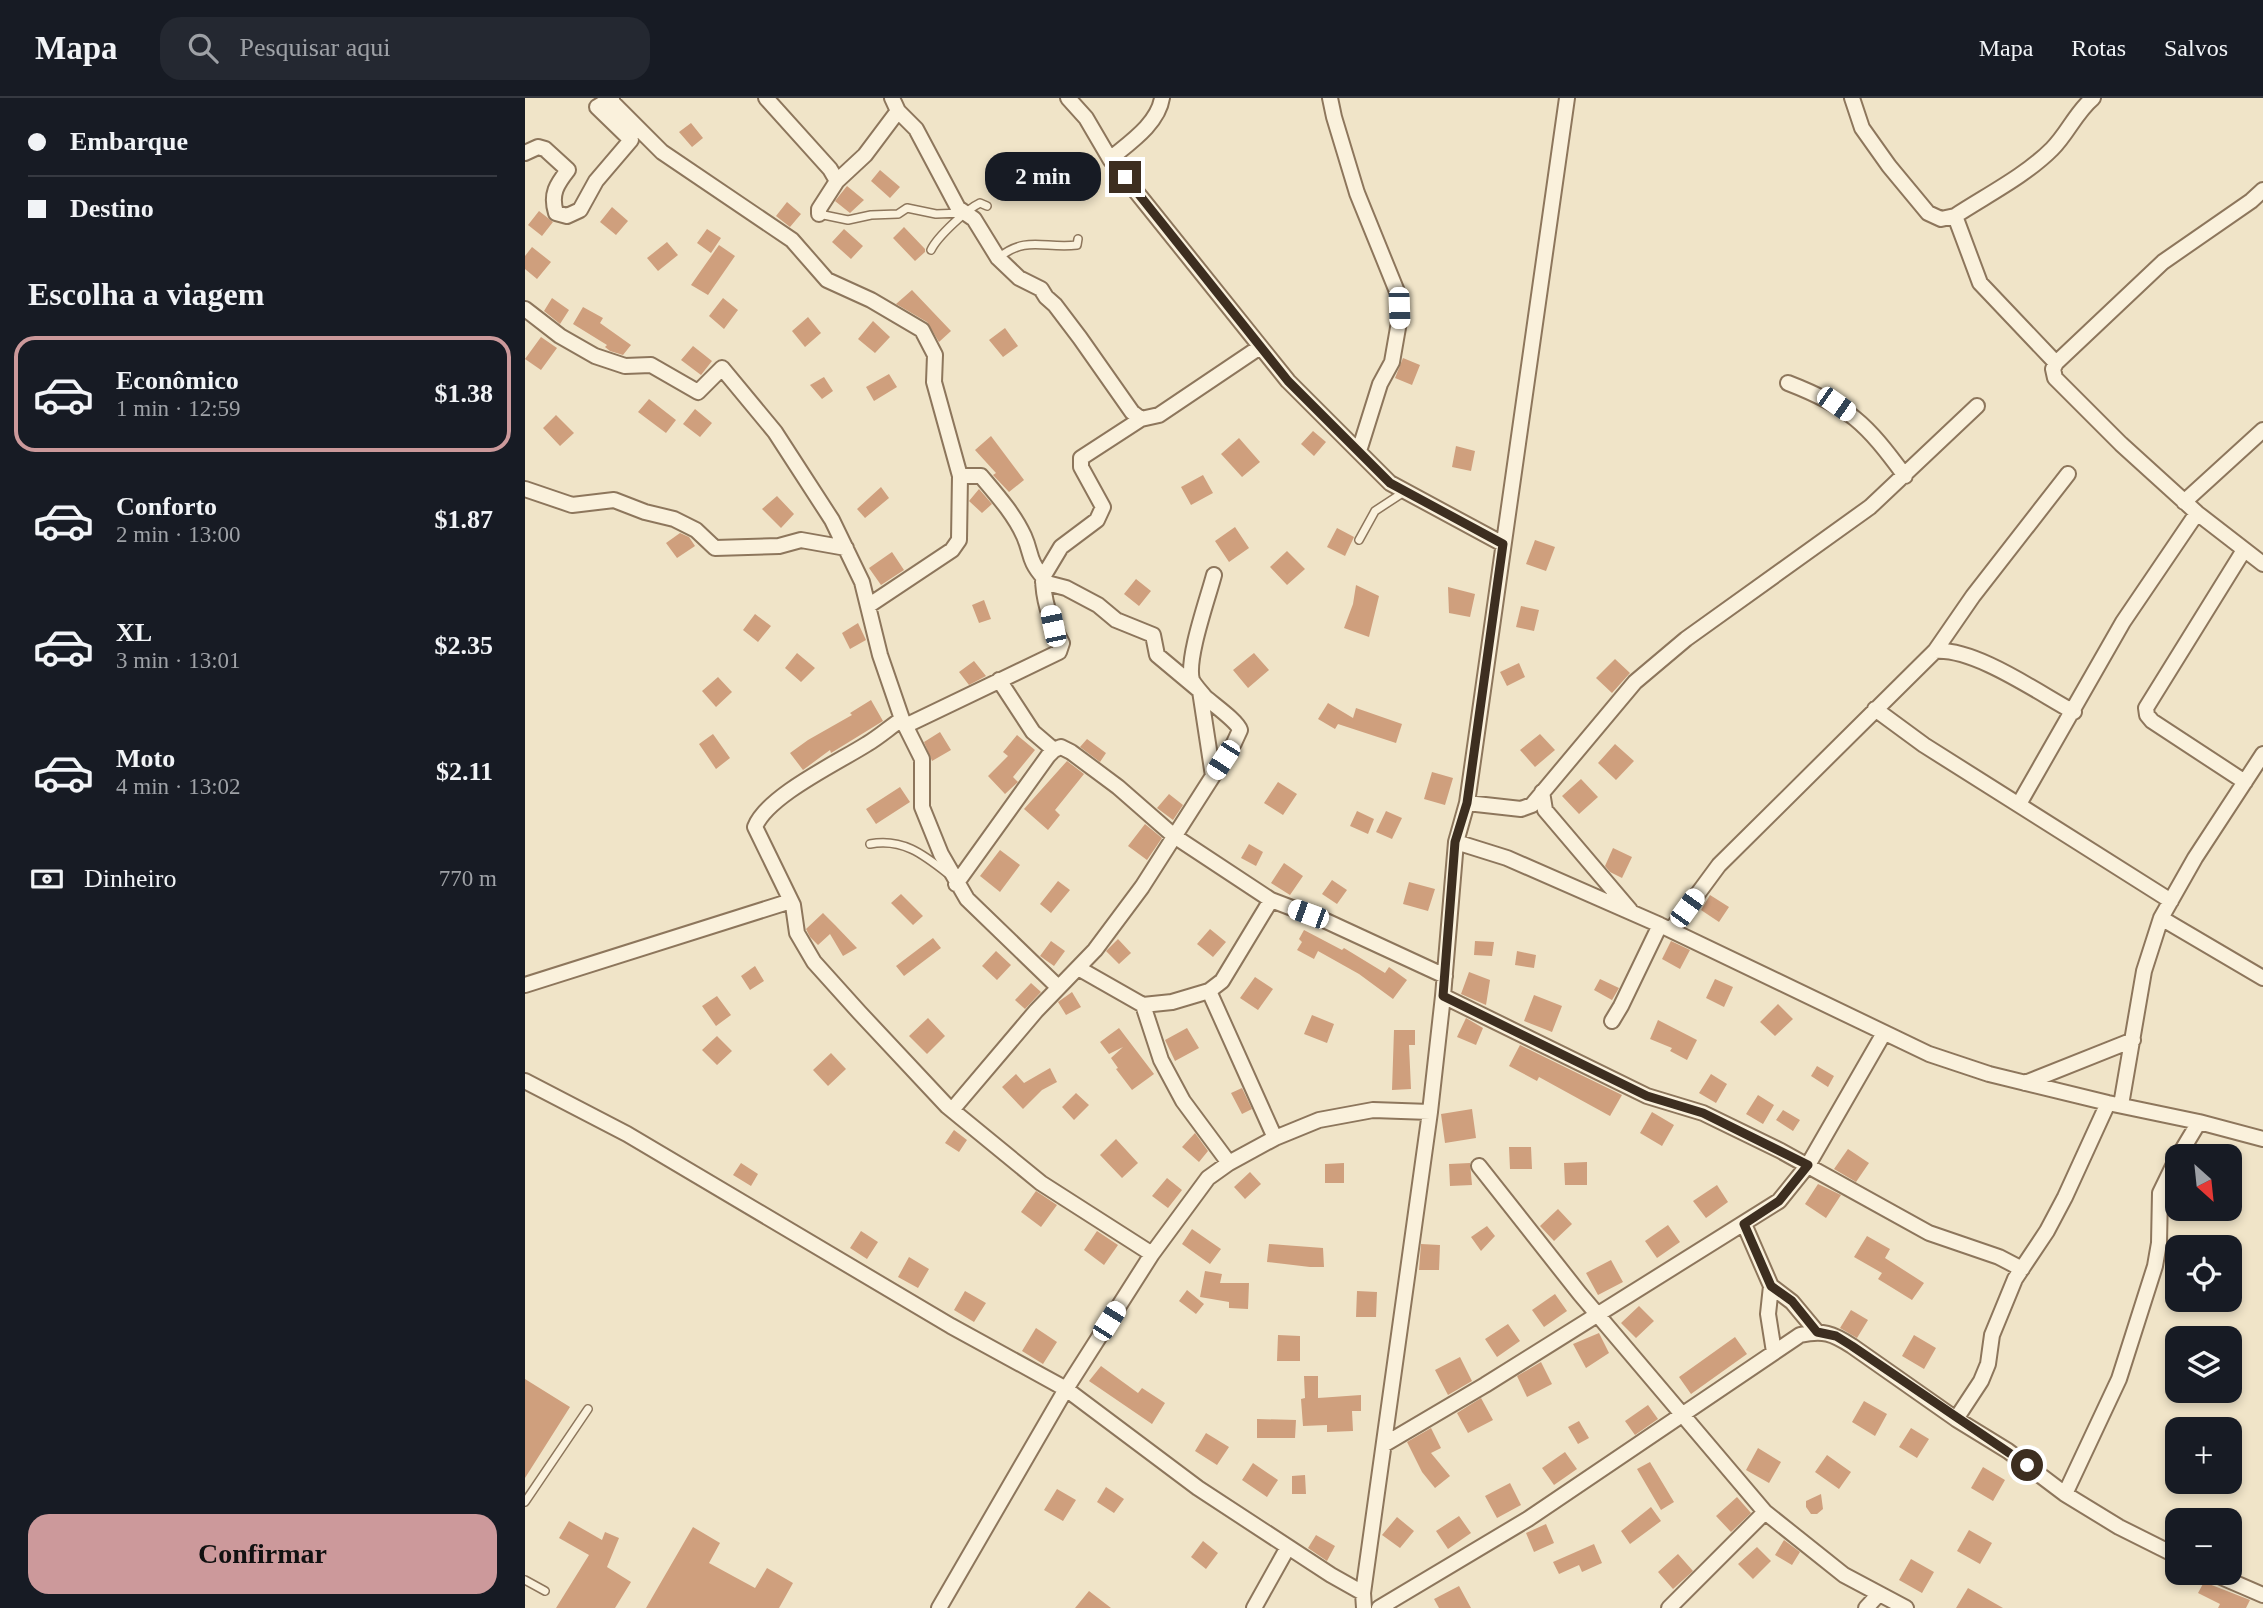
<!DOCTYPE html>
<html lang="pt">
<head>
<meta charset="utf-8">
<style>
  :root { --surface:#171b24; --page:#242831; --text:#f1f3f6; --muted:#9ea1a6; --line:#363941; --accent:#cc999b }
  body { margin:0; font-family:"Times New Roman",serif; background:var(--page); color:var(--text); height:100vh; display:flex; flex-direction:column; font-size:26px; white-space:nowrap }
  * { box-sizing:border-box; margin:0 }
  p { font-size:23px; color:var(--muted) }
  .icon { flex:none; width:38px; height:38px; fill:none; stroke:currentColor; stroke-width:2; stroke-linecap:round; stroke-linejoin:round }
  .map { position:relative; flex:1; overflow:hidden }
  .panel { display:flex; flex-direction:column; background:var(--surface); width:525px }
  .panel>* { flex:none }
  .hud { display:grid; align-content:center; height:154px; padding:0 28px; background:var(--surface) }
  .needle { width:46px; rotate:153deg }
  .tools { position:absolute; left:1640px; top:1046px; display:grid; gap:14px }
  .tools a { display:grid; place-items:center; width:77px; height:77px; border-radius:14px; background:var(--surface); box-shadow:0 4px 10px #0003; font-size:35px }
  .end { position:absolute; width:32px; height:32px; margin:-16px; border:9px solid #3d2e20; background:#fff; box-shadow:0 0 0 4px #fff }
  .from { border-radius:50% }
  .bubble { position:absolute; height:49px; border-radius:21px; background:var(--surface); box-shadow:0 4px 10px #0003; font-size:23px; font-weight:600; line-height:49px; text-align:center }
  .car { position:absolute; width:21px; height:42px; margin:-21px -10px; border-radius:9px; box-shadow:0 0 5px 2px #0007; background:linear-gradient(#fff 24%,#345 0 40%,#fff 0 76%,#345 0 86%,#fff 0) }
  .hud b { display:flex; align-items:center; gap:24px; height:66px; font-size:26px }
  .hud b+b { border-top:2px solid var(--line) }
  .hud i { width:18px; height:18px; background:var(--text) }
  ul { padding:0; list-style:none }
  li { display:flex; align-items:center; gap:21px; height:116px; margin:0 14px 10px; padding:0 14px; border:4px solid transparent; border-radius:21px }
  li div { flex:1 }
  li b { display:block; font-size:26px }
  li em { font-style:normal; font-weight:600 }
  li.current { border-color:var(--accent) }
  li>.icon { width:63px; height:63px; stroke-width:1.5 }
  h2 { padding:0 28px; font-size:32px; line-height:84px }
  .pay { display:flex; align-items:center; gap:18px; height:77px; padding:0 28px; font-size:26px }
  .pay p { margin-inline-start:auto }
  .cta { display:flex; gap:14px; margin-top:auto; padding:14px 28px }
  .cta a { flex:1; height:80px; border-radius:21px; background:var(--accent); color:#111; font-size:28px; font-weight:600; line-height:80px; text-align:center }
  header { display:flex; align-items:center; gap:42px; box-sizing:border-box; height:98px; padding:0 35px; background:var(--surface); border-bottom:2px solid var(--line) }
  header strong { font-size:33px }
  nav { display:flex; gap:38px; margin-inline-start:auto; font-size:24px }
  .search { width:490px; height:63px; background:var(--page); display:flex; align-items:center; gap:18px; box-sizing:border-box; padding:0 24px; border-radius:21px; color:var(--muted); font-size:26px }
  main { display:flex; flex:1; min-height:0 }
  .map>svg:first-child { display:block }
</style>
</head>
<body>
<header>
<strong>Mapa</strong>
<div class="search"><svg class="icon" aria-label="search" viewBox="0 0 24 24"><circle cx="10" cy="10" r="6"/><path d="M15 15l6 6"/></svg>Pesquisar aqui</div>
<nav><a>Mapa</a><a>Rotas</a><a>Salvos</a></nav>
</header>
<main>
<section class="panel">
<div class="hud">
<b><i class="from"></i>Embarque</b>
<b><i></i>Destino</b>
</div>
<h2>Escolha a viagem</h2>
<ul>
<li class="current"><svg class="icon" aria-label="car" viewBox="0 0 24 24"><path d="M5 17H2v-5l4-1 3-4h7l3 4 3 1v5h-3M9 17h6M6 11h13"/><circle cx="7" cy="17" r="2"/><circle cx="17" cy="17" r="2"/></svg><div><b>Econômico</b><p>1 min · 12:59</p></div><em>$1.38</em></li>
<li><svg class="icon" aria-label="car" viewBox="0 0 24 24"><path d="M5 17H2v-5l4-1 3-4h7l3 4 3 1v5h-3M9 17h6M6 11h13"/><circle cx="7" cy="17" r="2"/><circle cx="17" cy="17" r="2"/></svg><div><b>Conforto</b><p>2 min · 13:00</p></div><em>$1.87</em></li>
<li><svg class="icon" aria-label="car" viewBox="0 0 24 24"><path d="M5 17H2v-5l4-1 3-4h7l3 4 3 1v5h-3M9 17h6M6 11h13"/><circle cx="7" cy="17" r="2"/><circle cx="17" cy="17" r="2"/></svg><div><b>XL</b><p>3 min · 13:01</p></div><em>$2.35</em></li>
<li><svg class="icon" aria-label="car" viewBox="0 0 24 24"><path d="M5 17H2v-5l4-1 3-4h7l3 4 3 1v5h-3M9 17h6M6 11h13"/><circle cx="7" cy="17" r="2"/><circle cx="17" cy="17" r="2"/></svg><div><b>Moto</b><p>4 min · 13:02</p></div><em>$2.11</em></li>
</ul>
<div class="pay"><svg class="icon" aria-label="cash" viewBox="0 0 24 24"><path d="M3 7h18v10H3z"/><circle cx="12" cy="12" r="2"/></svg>Dinheiro<p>770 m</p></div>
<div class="cta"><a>Confirmar</a></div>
</section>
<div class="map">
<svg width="1738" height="1510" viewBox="0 0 1738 1510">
  <rect width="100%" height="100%" fill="#f0e4c8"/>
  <!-- building -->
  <path fill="#cf9f7d" d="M166,25L178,40L167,49L154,34Z
    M355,72L375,89L365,100L346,83Z
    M322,88L339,102L325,115L310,103Z
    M262,104L276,116L265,129L251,118Z
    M87,109L103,123L91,137L75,124Z
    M14,113L28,124L17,138L3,127Z
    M379,129L400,151V154L390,163L368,140Z
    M182,131L196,140L186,155L172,145Z
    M319,131L338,148L326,161L307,144Z
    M142,144L153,157L133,173L122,160Z
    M194,147L210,158L183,197L166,187Z
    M7,149L26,164L12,181L0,171V158Z
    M387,192L426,233L414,244L402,224L371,206Z
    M27,200L44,212L35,226L19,213Z
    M198,200L213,212L199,231L184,218Z
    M58,209L78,220L75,225L106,247L98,257L85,253L80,249L82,247L48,226Z
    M283,219L296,235L280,249L267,233Z
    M348,223L365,239L350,255L333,241Z
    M480,230L493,248L478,259L464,242Z
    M16,239L32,250L16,272L0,261Z
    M168,248L187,263L176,277L156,262Z
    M878,260L895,267L887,287L870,280Z
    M364,276L372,289L349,303L341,289Z
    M299,279L308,293L297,301L285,287Z
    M124,301L151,322L141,335L113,314Z
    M170,311L187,325L175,339L158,326Z
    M31,317L49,335L35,348L18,330Z
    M788,333L801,344L789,358L776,346Z
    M466,338L499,382L484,394L468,377L471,375L450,352Z
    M714,340L735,364L717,379L696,356Z
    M931,348L950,353L946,373L927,369Z
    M678,377L688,395L666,407L656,389Z
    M356,389L364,400L340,420L332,411Z
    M454,391L467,406L457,415L444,403Z
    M252,398L269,416L256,430L237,411Z
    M710,429L724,450L704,464L690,443Z
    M812,430L829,439L820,458L802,449Z
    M155,435L164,439L170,448L152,460L141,445Z
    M1010,442L1030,449L1021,473L1001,466Z
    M762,453L780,471L762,487L745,469Z
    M367,454L379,472L356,487L344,470Z
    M611,481L626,493L614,508L599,496Z
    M831,487L854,498L844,539L819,530L828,506Z
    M923,489L950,496L945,519L924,515Z
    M459,502L466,521L454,525L447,507Z
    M996,508L1014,512L1009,533L991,529Z
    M230,516L246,528L233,544L218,532Z
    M333,525L341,542L325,551L317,535Z
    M272,555L290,570L276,584L260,570Z
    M729,555L744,572L723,590L708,572Z
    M1090,561L1105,575L1087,595L1071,580Z
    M449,563L461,578L444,587L434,574Z
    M994,565L1000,579L982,588L975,574Z
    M193,579L207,594L191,609L177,593Z
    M346,602L358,623L306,655L305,652L278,672L265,655L283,642L327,617L325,615Z
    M803,605L828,620L831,610L877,626L871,645L813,626L810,631L793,621Z
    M415,634L426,652L407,663L399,644Z
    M188,636L205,660L191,671L174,646Z
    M1015,636L1030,652L1010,669L995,652Z
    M492,637L510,652L488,679L493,684L480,696L463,678L483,658L478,654Z
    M562,641L581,655L575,664L555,649Z
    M1090,646L1109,663L1091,682L1073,665Z
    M542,663L559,676L530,712L535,717L523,732L499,711Z
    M907,674L928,680L920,707L899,701Z
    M1056,681L1073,699L1054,716L1037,698Z
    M753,684L772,696L758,717L739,705Z
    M375,689L385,704L351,726L341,711Z
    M644,696L658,707L648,722L632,710Z
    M832,713L849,721L843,736L825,728Z
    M861,713L877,720L867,741L851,734Z
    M620,726L637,740L622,762L603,748Z
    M724,746L738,754L731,768L716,760Z
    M1088,750L1107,759L1097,780L1085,774L1080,768Z
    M475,752L495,767L475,794L455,778Z
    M759,765L778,778L765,797L746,785Z
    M807,782L822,792L812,806L797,796Z
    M533,783L545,792L526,815L515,806Z
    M884,784L910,791L903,813L878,806Z
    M376,796L398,818L388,827L366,805Z
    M1185,797L1204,809L1194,824L1176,812Z
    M298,815L310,827L332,850L318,858L305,836L293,847L285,839L281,831Z
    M685,831L701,844L688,859L672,846Z
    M779,832L817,852L819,850L860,875L864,869L882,882L868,901L834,876L793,853L789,861L772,852L777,844L774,841Z
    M408,840L416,850L379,878L371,868Z
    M593,841L606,855L594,866L581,853Z
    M526,843L540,853L529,868L515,858Z
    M950,843L969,844L967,858L949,857Z
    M1146,843L1165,852L1155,871L1137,861Z
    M471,853L486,867L472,882L457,868Z
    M992,853L1011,857L1009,870L990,867Z
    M230,868L239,883L225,892L216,878Z
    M944,874L965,882L961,907L936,896Z
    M730,879L748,891L733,912L715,900Z
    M1075,881L1094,890L1087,902L1069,892Z
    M1190,881L1208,889L1199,909L1181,900Z
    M506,885L516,894L500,911L490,902Z
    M547,894L556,909L541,917L533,904Z
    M1009,897L1037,908L1027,934L999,923Z
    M192,898L206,917L191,928L177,908Z
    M1253,906L1268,921L1250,938L1235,924Z
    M787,917L809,926L802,945L779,936Z
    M403,920L420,938L402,956L384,938Z
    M941,920L958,930L951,947L932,939Z
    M1133,922L1172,942L1162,962L1145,953L1147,950L1125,941Z
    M594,930L629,976L607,992L591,971L593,970L586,960L598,949L584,956L575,944Z
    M662,930L674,950L650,963L640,942Z
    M869,932H890V947H884L886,991L867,992Z
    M192,938L207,953L192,967L177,952Z
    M995,947L1097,997L1085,1018L1014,979L1012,983L984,968Z
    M306,955L321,971L303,988L288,972Z
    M1292,968L1309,978L1303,989L1286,978Z
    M525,970L532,984L517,992L498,1011L477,989L491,976L499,985Z
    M1186,976L1202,986L1191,1005L1174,995Z
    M717,990L727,1011L717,1016L706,995Z
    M551,995L564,1007L549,1022L537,1009Z
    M1233,997L1249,1007L1238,1026L1221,1016Z
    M947,1011L951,1040L920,1045L916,1016Z
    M1258,1012L1275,1022L1268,1033L1251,1022Z
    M1127,1014L1149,1027L1137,1048L1115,1035Z
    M429,1032L442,1042L434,1054L420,1045Z
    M670,1035L683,1053L674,1064L657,1049Z
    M591,1041L613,1065L597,1080L575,1057Z
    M984,1049H1006L1007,1071H985Z
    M1323,1051L1344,1065L1331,1084L1309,1071Z
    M1062,1064V1087H1040L1039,1065Z
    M216,1065L233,1076L226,1088L208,1077Z
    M819,1065V1085H800V1066Z
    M945,1065L947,1087L925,1088L924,1066Z
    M725,1074L736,1086L720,1101L709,1089Z
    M642,1080L657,1092L643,1110L627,1098Z
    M1293,1086L1316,1097L1301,1120L1280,1106Z
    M1192,1087L1203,1104L1181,1120L1168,1103Z
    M511,1093L532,1107L516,1129L496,1114Z
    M1033,1111L1047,1126L1029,1143L1015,1128Z
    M1143,1127L1155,1144L1132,1160L1120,1143Z
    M962,1128L970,1138L956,1153L946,1139Z
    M667,1131L696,1151L685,1166L657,1146Z
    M336,1133L353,1144L342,1161L325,1150Z
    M572,1133L593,1147L579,1167L559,1152Z
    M1342,1138L1365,1151L1360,1160L1399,1185L1387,1202L1353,1181L1357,1175L1329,1159Z
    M744,1146L798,1150L799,1169H785L742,1164Z
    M896,1146L915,1147L914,1172H894Z
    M384,1159L404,1171L393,1190L373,1179Z
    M1086,1162L1098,1184L1073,1197L1061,1175Z
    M680,1173L697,1176L695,1185H724L723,1211L704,1210V1204L675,1199Z
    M662,1192L679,1206L671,1216L654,1203Z
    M440,1193L461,1205L449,1224L429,1212Z
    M832,1193L852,1194L851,1219H831Z
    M1030,1196L1042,1213L1019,1229L1007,1212Z
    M1114,1208L1129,1223L1111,1240L1096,1225Z
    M1326,1212L1343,1222L1332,1240L1315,1230Z
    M983,1226L995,1243L972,1259L960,1241Z
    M511,1230L532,1244L518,1266L497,1253Z
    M1074,1235L1084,1255L1061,1270L1048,1246Z
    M753,1237L775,1238V1263H752Z
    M1389,1237L1411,1250L1399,1271L1377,1258Z
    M1210,1239L1222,1256L1166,1296L1154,1279Z
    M935,1259L947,1283L923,1297L910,1272Z
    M1016,1264L1027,1286L1002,1299L992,1278Z
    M576,1268L613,1295L617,1290L640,1305L627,1326L564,1283Z
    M779,1278H793V1300L836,1297V1313H827L828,1333L802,1334V1327L778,1328L776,1301L780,1300Z
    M0,1281L45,1309L0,1380Z
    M956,1300L968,1322L943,1335L932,1315Z
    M1339,1303L1362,1316L1350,1338L1327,1324Z
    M1123,1307L1133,1321L1110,1337L1100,1323Z
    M732,1321L771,1322L770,1340H732Z
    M1054,1323L1064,1340L1053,1346L1043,1329Z
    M906,1330L916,1350L906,1355L925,1378L910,1390L897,1374L882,1344Z
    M1386,1330L1404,1341L1392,1360L1374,1349Z
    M681,1335L704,1349L692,1367L670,1353Z
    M1233,1350L1256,1364L1244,1385L1221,1372Z
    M1040,1354L1052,1371L1029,1387L1017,1370Z
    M1302,1357L1326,1374L1314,1391L1290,1374Z
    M1125,1364L1149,1404L1136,1412L1112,1371Z
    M728,1365L753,1382L742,1399L717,1382Z
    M1458,1369L1480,1382L1468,1403L1446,1390Z
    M780,1377L781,1396H767V1378Z
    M985,1385L996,1407L972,1420L960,1398Z
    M581,1389L599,1401L589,1415L572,1404Z
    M532,1391L551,1402L538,1423L519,1412Z
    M1296,1396L1298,1411L1292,1416H1286L1281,1409V1403Z
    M1212,1399L1226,1415L1206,1434L1191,1418Z
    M1126,1409L1136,1423L1105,1446L1096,1433Z
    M934,1418L946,1435L923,1451L911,1433Z
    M872,1419L889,1433L875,1450L857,1437Z
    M44,1423L77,1442L80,1434L94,1440L82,1469L106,1484L90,1510H31L64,1457L34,1440Z
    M1021,1426L1029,1445L1009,1454L1001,1435Z
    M168,1429L195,1445L184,1465L230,1490L242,1470L268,1485L254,1510H121Z
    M1444,1432L1467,1445L1455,1466L1432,1453Z
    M791,1437L810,1448L802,1463L783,1450Z
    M1259,1442L1275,1454L1267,1467L1250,1457Z
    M678,1443L693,1455L681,1471L666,1459Z
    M1069,1446L1077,1465L1057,1474L1054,1467L1034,1476L1028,1464Z
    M1232,1449L1246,1463L1228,1481L1213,1466Z
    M1153,1456L1168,1473L1148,1491L1133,1474Z
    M1386,1461L1409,1474L1397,1495L1374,1482Z
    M1679,1484L1725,1502L1721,1510H1693L1695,1506L1673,1495Z
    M934,1488L946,1510H914L909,1501Z
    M1443,1490L1478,1510H1431Z
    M564,1493L586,1510H550Z"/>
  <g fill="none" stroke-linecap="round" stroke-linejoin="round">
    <defs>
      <path id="service" d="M294,116L323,122L346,117L373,116L382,110L411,116L438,115
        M406,152C412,139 442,111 455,105L462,108
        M473,160C502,137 519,151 552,147L553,141
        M834,442L850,413L879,394
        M345,746C377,740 398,756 422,775
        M0,1404L63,1311
        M0,1482L20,1493"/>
      <path id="minor" d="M241,0L305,71L312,83
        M367,0L373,13L391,31L433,110L449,121L473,160L494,180L516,191L521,199L530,207L555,240L607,314L616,321L634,317L735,249
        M543,0L561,20L585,61L763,283L865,385L978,446
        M805,0L809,19L832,95L873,196L874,224L867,264L855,286L834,353
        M1327,0L1337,30L1364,68L1403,115L1416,121L1430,118C1462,97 1500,78 1527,51C1543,35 1551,14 1568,0
        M85,2L137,54L267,142L302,182L346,202L397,232L410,257L409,284L435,378L434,442L427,452L343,508
        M0,55L13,49L20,51L43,72C32,86 25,96 31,115L42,118L55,112L71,83L106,42L72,9L87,0
        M585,61C604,45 633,26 637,0
        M1738,92L1726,103L1638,164L1531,265L1528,271L1530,280L1596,346L1672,415L1738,466
        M294,116V111L312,83L340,57L373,13
        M1430,118L1455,185L1531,265
        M0,211L35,238L70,258L100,268L126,267L173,294L197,270L250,334L307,422L337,484L355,557L377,621L397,661V709L416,756L442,801L533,889
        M1263,285C1325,309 1341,325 1380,378
        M435,378H456C472,397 489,416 499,438C507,456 503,462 518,479L536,449L572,422L578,409L556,369V360L616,321
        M0,391L47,407L89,402L120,414L149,421L171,432L190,450L254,448L276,442L321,450
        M1659,404L1738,332
        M1719,452L1621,610L1622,617L1627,623L1720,684
        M518,484L541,490L573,507L591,522L628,537L632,557L675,593L688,678
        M1410,553L1448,498L1543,376
        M474,582L508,634L529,652
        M1350,611L1399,647L1646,803
        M377,621C365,629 354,639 342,646C312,665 242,698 230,729L268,807L272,835L289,864L334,914L422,1008L516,1085L627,1156
        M380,628L534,554L537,545C526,525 518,502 518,479
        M1017,694L1020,712L1105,812
        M942,705L996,711L1007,707L1110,584L1161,541L1345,409L1452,308
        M1494,706L1598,524L1672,415
        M931,744L982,760L1135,827L1404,956L1464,976L1583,1005L1674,1024L1738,1041
        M431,786L523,658L529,652L536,649L546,654L593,689L649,738L746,802L801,823L920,878
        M1636,820L1738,880
        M1146,832L1194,767L1410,553C1450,550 1512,594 1549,614
        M553,870L618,907L647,904L684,893L697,883L746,802
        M0,887L266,803
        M684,893L750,1040
        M918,898L1122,998L1178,1015L1256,1053L1404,1135L1474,1159L1497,1171
        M618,907L636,962L658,1003L704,1065
        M1087,923L1096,908L1135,827
        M0,983L102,1036L426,1228L541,1291L673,1390L806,1477L838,1495
        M1500,985L1608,942
        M1596,1007L1619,873L1636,820L1670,760L1738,656
        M427,1012L511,913L570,852L617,789L709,645L715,632C712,623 689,607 680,599C676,594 670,588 667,582C661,561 683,500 689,477
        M1653,1059L1674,1024
        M954,1068L1055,1196L1240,1414L1319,1477L1381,1510
        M1219,1126L1246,1188L1243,1216L1249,1254
        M1246,1188L1267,1204L1292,1234
        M1431,1321L1456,1283L1463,1266L1467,1237L1490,1181L1522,1133L1540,1099L1583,1005
        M860,1346L960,1287L1254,1103L1283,1067L1359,935
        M1540,1396L1594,1281L1630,1168L1634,1145L1635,1095L1652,1060
        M1687,1475L1738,1497
        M414,1510L541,1291L627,1156L683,1080L704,1065L750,1040L794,1022L848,1012L905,1014
        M729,1510L763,1449
        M839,1510L838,1495L905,1014L918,898L931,744L942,705L1042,0
        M854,1510L1003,1421L1275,1237C1298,1232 1307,1235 1327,1248L1431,1321L1483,1353L1540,1396L1594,1429L1652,1458
        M1144,1510L1240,1414
        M1341,1510L1353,1497"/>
    </defs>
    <!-- service casing -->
    <use href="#service" stroke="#8d765c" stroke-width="10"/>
    <!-- minor casing -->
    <use href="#minor" stroke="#8d765c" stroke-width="18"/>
    <!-- service -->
    <use href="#service" stroke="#faf1dc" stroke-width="7"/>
    <!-- minor -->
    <use href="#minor" stroke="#faf1dc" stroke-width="14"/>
  </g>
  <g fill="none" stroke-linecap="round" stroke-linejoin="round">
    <!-- route -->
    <path stroke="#3d2e20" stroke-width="9" d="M600,79L763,283L865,385L978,446L942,705L930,744L918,898L1122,998L1178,1015L1283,1067L1254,1103L1219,1126L1246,1188L1267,1203L1292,1234L1311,1238L1327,1248L1502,1367"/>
  </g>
</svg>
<div class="tools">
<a><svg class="needle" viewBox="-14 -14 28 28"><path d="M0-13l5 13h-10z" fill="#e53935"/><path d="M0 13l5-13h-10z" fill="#9ea1a6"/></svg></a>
<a><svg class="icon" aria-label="locate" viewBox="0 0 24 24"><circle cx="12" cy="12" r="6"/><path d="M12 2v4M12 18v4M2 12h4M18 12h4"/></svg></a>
<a><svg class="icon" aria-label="layers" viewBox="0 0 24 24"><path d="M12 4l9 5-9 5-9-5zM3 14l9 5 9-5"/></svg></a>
<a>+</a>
<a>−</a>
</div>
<i class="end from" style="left:1502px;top:1367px"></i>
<i class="end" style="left:600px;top:79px"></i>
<div class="bubble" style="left:460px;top:54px;width:116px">2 min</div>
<i class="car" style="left:874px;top:210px;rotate:178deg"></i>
<i class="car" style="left:1311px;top:306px;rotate:125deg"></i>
<i class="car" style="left:528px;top:528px;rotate:348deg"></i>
<i class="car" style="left:698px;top:662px;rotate:213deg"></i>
<i class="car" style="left:1162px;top:810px;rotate:36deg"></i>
<i class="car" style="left:783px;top:816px;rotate:290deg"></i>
<i class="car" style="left:584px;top:1223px;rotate:32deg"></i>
</div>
</main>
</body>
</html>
